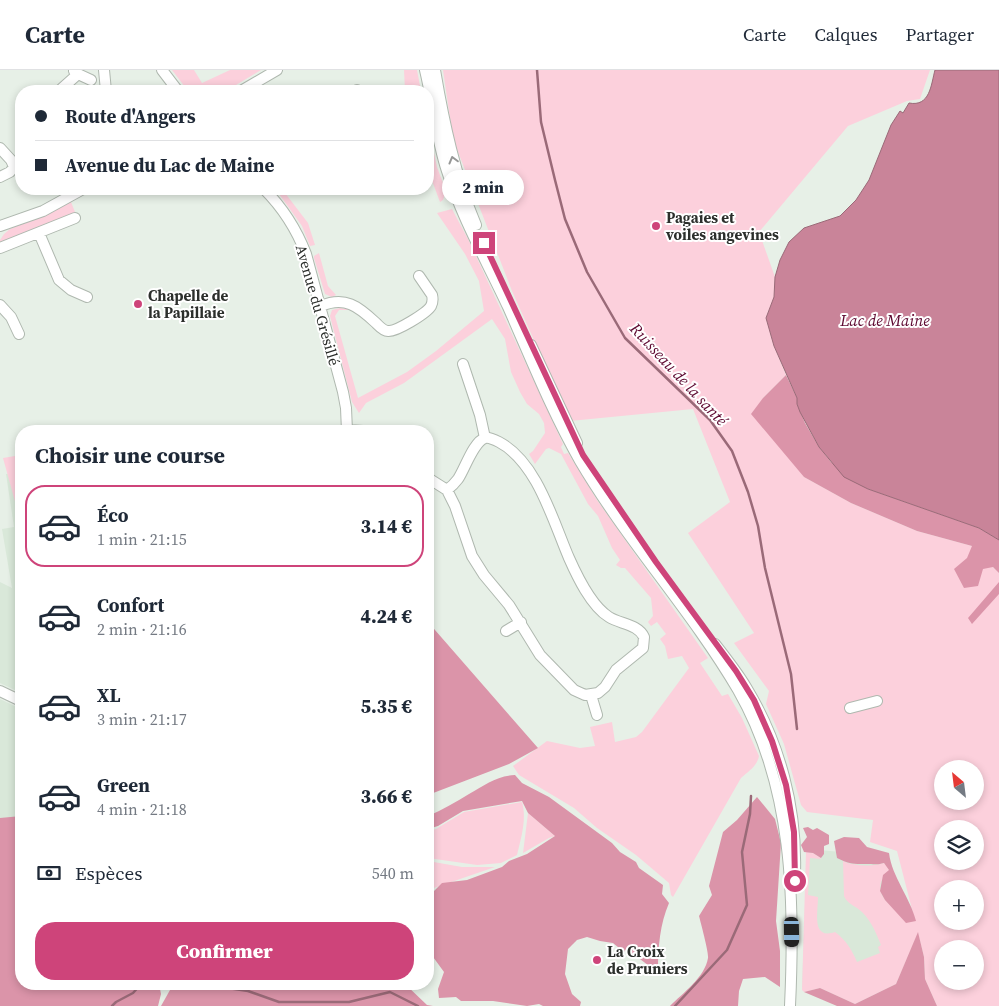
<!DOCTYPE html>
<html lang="fr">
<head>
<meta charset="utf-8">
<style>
  :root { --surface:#fff; --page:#f2f2f3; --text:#1f2937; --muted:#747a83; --line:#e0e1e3; --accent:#ce447a }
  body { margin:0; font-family:"Source Serif 4",serif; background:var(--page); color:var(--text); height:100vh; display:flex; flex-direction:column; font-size:19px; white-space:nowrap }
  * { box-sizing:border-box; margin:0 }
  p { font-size:16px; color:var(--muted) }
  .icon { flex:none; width:28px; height:28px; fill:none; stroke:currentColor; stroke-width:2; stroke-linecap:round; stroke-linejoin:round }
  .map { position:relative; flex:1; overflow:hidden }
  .sheet { position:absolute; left:15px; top:355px; width:419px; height:565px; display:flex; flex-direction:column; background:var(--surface); border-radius:20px; box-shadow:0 2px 8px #0003 }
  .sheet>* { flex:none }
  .guide { position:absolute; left:15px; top:15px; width:419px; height:110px; border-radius:20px; box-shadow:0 2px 8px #0003; display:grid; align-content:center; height:110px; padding:0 20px; background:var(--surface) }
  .needle { width:32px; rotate:332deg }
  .tools { position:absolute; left:934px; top:690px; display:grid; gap:10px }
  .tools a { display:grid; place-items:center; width:50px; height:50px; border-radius:50%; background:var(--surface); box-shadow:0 2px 8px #0003; font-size:25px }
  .end { position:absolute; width:22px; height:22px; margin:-11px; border:6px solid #ce447a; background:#fff; box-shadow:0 0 0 2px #fff }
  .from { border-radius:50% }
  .bubble { position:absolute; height:35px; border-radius:18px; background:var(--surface); box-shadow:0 2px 8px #0003; font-size:16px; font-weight:800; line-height:35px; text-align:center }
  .car { position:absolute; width:15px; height:30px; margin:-15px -8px; border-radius:6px; box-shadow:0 0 4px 1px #0007; background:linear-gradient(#222 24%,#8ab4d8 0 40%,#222 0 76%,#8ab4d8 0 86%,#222 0) }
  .guide b { display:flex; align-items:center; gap:18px; height:48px; font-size:19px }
  .guide b+b { border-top:1px solid var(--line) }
  .guide i { width:12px; height:12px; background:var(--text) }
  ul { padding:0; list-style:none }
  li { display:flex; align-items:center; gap:15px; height:82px; margin:0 10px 8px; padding:0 10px; border:2px solid transparent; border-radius:20px }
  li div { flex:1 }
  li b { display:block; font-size:19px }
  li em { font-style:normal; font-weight:800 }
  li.selected { border-color:var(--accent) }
  li>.icon { width:45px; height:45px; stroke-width:1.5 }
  h2 { padding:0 20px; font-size:22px; line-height:60px }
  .pay { display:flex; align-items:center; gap:12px; height:55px; padding:0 20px; font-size:19px }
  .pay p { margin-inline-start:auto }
  .primary-button { display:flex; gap:10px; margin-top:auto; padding:10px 20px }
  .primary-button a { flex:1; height:58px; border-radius:20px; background:var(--accent); color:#fff; font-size:20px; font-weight:800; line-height:58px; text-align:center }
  header { display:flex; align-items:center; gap:30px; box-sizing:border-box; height:70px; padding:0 25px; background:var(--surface); border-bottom:1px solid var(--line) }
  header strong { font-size:24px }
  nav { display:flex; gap:28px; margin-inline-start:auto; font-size:18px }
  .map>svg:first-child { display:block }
</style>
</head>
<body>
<header>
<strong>Carte</strong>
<nav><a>Carte</a><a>Calques</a><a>Partager</a></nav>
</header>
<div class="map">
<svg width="999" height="936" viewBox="0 0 999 936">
  <rect width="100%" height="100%" fill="#e7f0e7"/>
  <!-- built -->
  <path fill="#d9e8d9" d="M21,393V623L0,613V512L12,518L2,459L14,457L6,404L15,403Z
    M0,629L21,639V755L0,757Z
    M807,779L876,785L919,885L802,920Z"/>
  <!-- green -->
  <path fill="#fcd0dc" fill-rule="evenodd" d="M172,0H194L202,13L230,0H261L226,21H188Z
    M404,0H417L421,21H405Z
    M443,0H930L920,29L907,31L848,56L759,162L775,207L774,227L766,248L774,276L786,305L763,328L804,407L851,433L917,461L972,476L999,503V936H937L925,909L924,887L918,863L896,914L855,934L820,918L804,922L802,920L806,782L813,783L821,788V789L810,788L808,825L818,827C818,842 811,870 835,862C846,870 852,880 857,892L880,883L878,877L881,875C876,863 872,852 862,842C856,836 847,834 844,826L843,791C852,796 875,797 884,793L890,800C887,803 884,807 882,810C872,829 903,843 915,851L897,781L870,772L873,750L807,742L801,735L784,674L766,634L769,621L734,573L754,563L688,463L730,432L693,339L570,351L512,221L453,69ZM942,699H975V731H942ZM942,759H975V791H942ZM942,819H975V851H942ZM942,879H975V911H942Z
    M428,55L437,97L446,121L443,130L440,132L428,100Z
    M277,119H282L308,153L315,175L310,176L302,156L279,124Z
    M71,132L75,142L73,146L0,173V170L4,164L10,159L52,142Z
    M452,139L469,171L563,374L561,377L564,384L568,383L597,430L708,588L700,593L722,626L728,624L742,648L759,686C757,696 749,701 741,708L673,827L671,825L669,813L636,785L597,758L574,738L519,705L513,696L547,671L580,678L595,676L590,657L612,652L615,672L636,667L642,662L689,598L682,586L668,589L665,576L660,569L666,564L657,552L651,556L648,552L653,546L651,528L625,498H621L616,495L620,490L612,478L598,446L588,434L561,384L549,378L546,379L535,394L529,384L533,381L545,363L544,353L539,344L527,334L520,322L511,302L505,269L492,249L404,313L366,333L359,343L352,332L330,246L332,240L340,238L347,239L349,240H339L335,246L358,328L407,302L436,281L484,241L479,211L465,184L437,143Z
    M319,183L328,216L336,225L332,227L325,224L314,188V186Z
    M21,385V453L3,388Z
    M522,732C527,749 521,768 517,785L501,793L477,795L428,788V761L436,759L464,742Z
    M528,743L555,766L549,768L523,783Z
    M428,791L462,797H495L428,820Z"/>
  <!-- forest -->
  <path fill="#db94a9" d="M786,305L797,328V334L805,353L819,377L831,392L868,419L979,458L999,470V524L972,554L968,548L999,512V503L993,497L983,499L978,516L964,518L954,499L967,488L972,476L917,461L851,433L804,407L751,344L763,328Z
    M428,552L538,678L509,694L428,725Z
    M515,705L522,713L549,727L612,773L620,782L636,792L639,798L663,815L662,824L669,833C660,854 658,877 658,900L654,902C648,892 635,888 627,878L624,882L613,873L600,871L587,867L577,870L568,879L565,904L572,924L581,932L580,936H543L539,934L527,936L493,931H461L456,927L439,928L438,919L444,902L428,880V824H431L442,813L467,810L502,797L509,791L527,784L555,766L528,743L522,731L463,741L438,756L428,759V746C442,740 456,732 469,724C485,715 496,706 515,705Z
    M757,727L775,749L781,773L776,851L780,881V917L765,907L743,909L739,921L738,936H670C683,923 705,907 708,888C709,883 701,854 699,846L712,825L709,816L723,762L737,750Z
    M21,746V914H159L161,924L158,936H0V748Z
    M808,757L813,760L817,758L829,765V774L824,776V784L821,788L813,783L804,782L801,775L807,767L803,758Z
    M844,767L859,768L867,777L889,783C892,807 910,827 916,851L906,853L885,830L880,821L883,805L889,800L884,793C878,795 875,794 869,794C854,794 851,795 837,788L834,771Z
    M918,862L924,887L925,909L937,936H837L804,922L820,918L855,934L896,914Z
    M176,914H275L297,918L330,914H405L427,935L433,936H161L170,920Z"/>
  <!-- water -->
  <path fill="#c98499" stroke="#9a6a78" d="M935,0H999V470L979,458L868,419L844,407L819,377L800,342L797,334V328L774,276L766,248L774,227L775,207L780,190L789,172L804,158L840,146L856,130L869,110L891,55L900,41L903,43L909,33C930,37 931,15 935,0Z"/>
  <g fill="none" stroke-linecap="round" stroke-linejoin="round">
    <!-- stream -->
    <path stroke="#9a6a78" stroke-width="2.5" d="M537,0L541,52L555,110L565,149L587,202L625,268L710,350L732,381L748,422L758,456L765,498L791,604L797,659
      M200,914L248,921L279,932H349L390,922L418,936
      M112,936L116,932L133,923L141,914
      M675,936L727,880L747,835L742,782L750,744L751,726"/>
    <defs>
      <path id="minor" d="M104,0L106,21
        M162,0L178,21
        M425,0C433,33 436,68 447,101C462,148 487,192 508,237C531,289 552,342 580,391C627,471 691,540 738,620C793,716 795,829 790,936
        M435,0C444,53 455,105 476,155
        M74,1L78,4L91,10
        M357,20L358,21
        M59,21L78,4
        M241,21L277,0
        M0,78L11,90L14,97L10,102L0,107
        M264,119C283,138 296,158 306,184L343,322L346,338L347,361
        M0,156L43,141L83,119
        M39,163L59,210L71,220L87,227
        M0,178L75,148
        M0,235L11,247L19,264
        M321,236C345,226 358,236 376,253C379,256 383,261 388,261C396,262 427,243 431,236C433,232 433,229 432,225L419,206
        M531,275L577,373
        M463,294L480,345L485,368
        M347,360L363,361
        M428,408L447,420C451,417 455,413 458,409C465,399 473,372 485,368C489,367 495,370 499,372C537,392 553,451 569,488C577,506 591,536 609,547C620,554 638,554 644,567L643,578L616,600L605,617L598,623L585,625L574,620L540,585L509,535L484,505L472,486L455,436L447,420
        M506,561L521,552
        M715,574C726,588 737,602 746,617C780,673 797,738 795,803
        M0,621L21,631
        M591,625L597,645
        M850,638L877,631"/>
    </defs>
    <!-- minor casing -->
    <use href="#minor" stroke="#afb8af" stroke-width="12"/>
    <!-- minor -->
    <use href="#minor" stroke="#fff" stroke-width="10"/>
  </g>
  <!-- one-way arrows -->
  <defs><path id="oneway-chevron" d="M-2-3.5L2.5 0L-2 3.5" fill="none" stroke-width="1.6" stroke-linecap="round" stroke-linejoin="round" transform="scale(1.25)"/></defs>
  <use stroke="#969796" href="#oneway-chevron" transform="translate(453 90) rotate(-105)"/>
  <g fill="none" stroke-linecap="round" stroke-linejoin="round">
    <!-- route -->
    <path stroke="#ce447a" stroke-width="6" d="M484,173L583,385L656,492L736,601L754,630L772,671L786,715L794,762L795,811"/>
  </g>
  <!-- markers -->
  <g fill="#ce447a" stroke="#fff" stroke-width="2">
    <circle cx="656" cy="156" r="5"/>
    <circle cx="138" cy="234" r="5"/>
    <circle cx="597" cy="890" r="5"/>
  </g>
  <g text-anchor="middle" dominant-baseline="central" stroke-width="4" stroke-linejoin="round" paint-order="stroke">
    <!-- poi labels -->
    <g font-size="15" font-weight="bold" fill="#2c2f2c" stroke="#fff" text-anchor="start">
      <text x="666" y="147">Pagaies et<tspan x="666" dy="17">voiles angevines</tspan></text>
      <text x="148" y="225">Chapelle de<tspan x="148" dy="17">la Papillaie</tspan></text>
      <text x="607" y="881">La Croix<tspan x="607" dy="17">de Pruniers</tspan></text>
    </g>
    <!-- street labels -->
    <g font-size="15" fill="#2c2f2c" stroke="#fff">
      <text transform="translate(318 235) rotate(74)">Avenue du Grésillé</text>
    </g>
    <!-- water labels -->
    <g font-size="16" font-style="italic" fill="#5d0830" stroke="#fff">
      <text x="885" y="250">Lac de Maine</text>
      <text transform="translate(679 304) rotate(47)">Ruisseau de la santé</text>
    </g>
  </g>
</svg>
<div class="tools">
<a><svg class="needle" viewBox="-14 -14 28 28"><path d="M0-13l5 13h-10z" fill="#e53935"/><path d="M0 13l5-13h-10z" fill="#747a83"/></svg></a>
<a><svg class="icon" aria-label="layers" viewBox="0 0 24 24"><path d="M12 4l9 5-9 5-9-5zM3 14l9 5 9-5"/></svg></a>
<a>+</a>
<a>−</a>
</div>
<i class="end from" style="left:795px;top:811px"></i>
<i class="end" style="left:484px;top:173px"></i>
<div class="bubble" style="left:442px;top:100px;width:82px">2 min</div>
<i class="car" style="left:792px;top:862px;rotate:179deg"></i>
<div class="guide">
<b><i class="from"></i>Route d'Angers</b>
<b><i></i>Avenue du Lac de Maine</b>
</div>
<section class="sheet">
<h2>Choisir une course</h2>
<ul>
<li class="selected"><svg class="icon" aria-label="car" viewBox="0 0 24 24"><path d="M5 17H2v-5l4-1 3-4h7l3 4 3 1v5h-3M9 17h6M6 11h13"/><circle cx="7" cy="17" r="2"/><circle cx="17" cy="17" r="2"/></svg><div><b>Éco</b><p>1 min · 21:15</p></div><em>3.14 €</em></li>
<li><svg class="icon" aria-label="car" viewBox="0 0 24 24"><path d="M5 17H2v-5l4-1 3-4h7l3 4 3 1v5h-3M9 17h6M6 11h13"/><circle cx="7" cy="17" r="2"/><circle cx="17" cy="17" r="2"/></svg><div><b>Confort</b><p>2 min · 21:16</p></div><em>4.24 €</em></li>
<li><svg class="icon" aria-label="car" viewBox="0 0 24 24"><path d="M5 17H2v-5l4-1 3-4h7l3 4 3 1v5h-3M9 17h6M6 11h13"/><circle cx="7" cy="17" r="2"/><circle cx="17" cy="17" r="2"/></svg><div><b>XL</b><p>3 min · 21:17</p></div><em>5.35 €</em></li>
<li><svg class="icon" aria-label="car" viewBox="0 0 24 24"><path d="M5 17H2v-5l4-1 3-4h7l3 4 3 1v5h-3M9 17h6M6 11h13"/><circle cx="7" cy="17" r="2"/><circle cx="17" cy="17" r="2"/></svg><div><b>Green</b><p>4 min · 21:18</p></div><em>3.66 €</em></li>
</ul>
<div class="pay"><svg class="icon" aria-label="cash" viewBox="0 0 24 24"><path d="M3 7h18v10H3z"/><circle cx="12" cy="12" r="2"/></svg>Espèces<p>540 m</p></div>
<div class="primary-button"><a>Confirmer</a></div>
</section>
</div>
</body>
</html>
